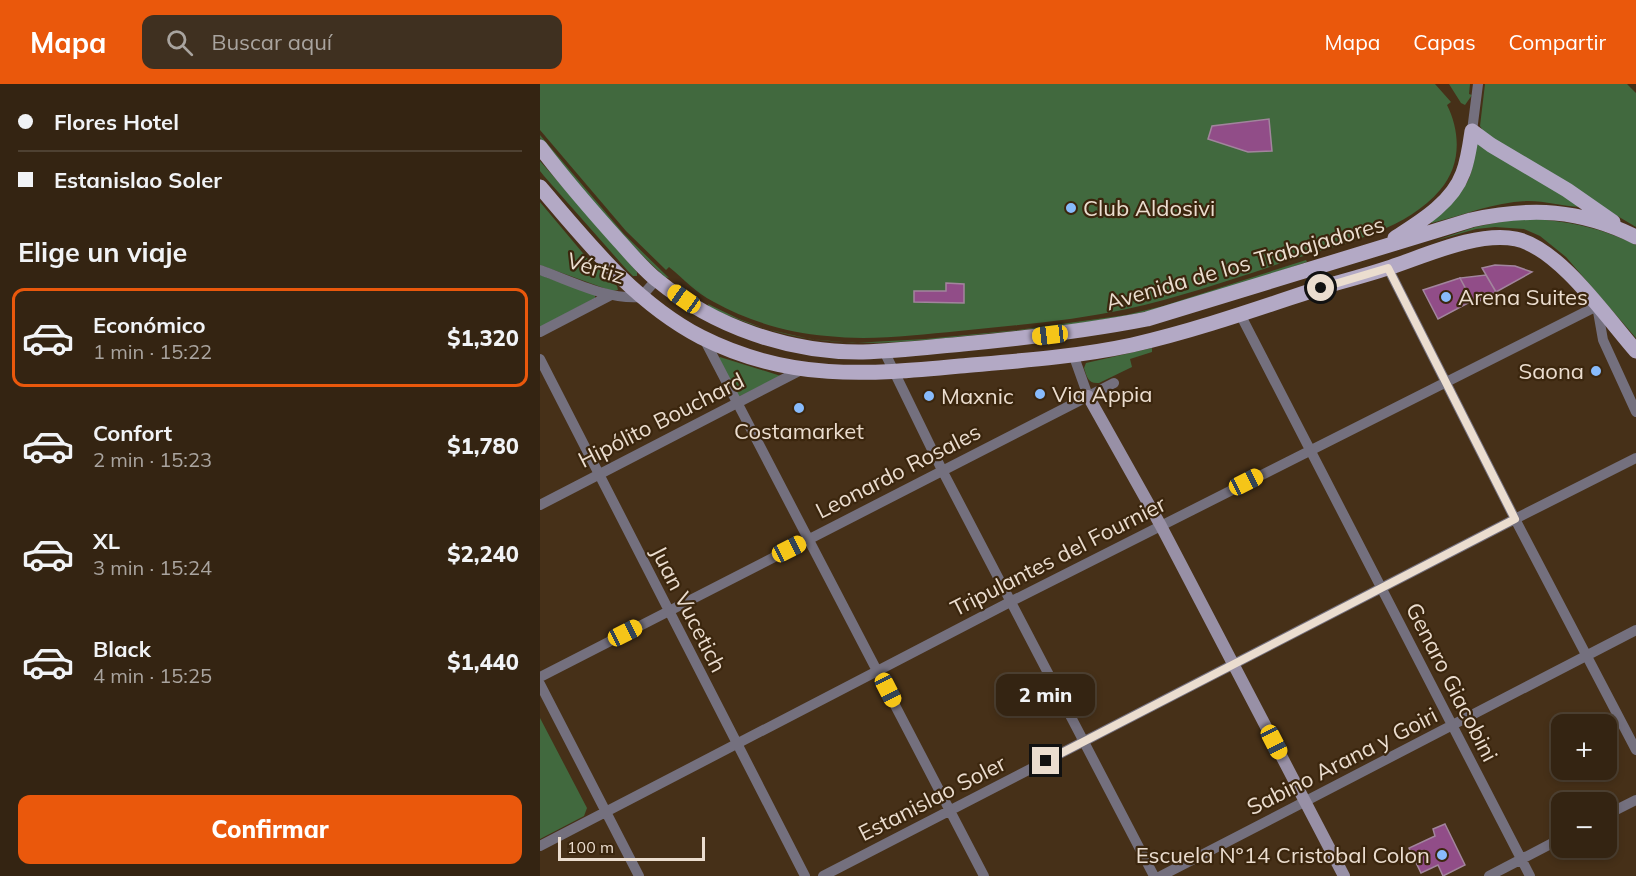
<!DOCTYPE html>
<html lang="es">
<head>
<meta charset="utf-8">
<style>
  :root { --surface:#342412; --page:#3f3020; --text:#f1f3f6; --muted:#a9a49f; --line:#4e4132; --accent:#ea580c }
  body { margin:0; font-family:Mulish,sans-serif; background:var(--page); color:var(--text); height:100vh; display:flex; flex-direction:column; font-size:22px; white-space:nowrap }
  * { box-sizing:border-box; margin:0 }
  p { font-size:20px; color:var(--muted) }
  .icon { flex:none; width:33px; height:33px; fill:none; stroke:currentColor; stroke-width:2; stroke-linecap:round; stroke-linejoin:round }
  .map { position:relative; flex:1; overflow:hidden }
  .panel { display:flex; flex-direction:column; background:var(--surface); width:540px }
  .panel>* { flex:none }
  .guide { display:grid; align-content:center; height:132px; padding:0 18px; background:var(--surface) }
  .buttons { position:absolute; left:1011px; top:630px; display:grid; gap:12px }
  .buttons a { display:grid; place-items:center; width:66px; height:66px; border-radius:12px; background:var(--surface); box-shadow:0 3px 9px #0003,0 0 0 2px var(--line); font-size:30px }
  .scale { position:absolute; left:18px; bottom:15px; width:147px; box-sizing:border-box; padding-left:6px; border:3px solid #ebddcf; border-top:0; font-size:16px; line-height:21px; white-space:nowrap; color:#ebddcf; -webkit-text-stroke:4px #3b260e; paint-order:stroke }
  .end { position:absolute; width:27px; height:27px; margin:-14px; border:8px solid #ebddcf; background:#111; box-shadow:0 0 0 3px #111 }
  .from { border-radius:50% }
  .bubble { position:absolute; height:42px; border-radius:12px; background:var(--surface); box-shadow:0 3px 9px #0003,0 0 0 2px var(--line); font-size:20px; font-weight:800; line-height:42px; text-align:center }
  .car { position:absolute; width:18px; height:36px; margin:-18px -9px; border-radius:8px; box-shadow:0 0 4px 2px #0007; background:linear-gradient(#f5c518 24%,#345 0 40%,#f5c518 0 76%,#345 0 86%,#f5c518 0) }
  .guide b { display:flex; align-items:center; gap:21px; height:57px; font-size:22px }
  .guide b+b { border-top:2px solid var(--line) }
  .guide i { width:15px; height:15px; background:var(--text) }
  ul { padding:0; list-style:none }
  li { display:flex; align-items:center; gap:18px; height:99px; margin:0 12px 9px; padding:0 6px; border:3px solid transparent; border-radius:12px }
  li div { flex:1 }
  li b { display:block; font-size:22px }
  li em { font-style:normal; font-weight:800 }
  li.active { border-color:var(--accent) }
  li>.icon { width:54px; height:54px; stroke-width:1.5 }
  h2 { padding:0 18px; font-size:27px; line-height:72px }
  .button { display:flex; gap:12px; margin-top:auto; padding:12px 18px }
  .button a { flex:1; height:69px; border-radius:12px; background:var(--accent); color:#fff; font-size:24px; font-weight:800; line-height:69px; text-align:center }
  header { display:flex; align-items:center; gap:36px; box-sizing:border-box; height:84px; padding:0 30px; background:var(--accent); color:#fff }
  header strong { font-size:28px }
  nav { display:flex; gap:33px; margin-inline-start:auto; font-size:21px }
  .search { width:420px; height:54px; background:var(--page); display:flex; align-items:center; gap:15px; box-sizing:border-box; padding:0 21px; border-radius:12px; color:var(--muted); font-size:22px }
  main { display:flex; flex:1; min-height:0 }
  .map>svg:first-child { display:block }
</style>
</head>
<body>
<header>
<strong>Mapa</strong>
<div class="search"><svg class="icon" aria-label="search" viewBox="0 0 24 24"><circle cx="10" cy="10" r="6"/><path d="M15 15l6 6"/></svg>Buscar aquí</div>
<nav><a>Mapa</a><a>Capas</a><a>Compartir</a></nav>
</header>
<main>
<section class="panel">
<div class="guide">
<b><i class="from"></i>Flores Hotel</b>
<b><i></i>Estanislao Soler</b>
</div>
<h2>Elige un viaje</h2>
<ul>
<li class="active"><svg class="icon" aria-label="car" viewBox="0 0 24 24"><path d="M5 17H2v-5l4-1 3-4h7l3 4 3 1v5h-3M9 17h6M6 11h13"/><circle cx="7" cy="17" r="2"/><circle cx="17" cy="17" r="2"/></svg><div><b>Económico</b><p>1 min · 15:22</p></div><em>$1,320</em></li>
<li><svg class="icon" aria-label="car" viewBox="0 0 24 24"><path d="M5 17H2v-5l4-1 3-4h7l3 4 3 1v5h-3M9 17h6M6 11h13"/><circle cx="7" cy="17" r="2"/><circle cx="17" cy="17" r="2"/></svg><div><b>Confort</b><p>2 min · 15:23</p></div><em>$1,780</em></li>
<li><svg class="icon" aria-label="car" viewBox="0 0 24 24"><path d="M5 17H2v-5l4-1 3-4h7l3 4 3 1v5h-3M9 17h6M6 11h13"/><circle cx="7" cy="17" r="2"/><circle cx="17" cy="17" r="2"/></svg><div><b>XL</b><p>3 min · 15:24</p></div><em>$2,240</em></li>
<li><svg class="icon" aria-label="car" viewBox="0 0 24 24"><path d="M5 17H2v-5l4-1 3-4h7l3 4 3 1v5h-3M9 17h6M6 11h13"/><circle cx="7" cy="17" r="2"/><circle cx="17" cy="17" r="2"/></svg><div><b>Black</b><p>4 min · 15:25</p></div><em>$1,440</em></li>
</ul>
<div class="button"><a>Confirmar</a></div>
</section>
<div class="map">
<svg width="1096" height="792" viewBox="0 0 1096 792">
  <rect width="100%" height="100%" fill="#463018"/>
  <!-- green -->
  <path fill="#41693e" d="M0,0H895L911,18L907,21C921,49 921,82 900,106C866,146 805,159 757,174C701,192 645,212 587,225C532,237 475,241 419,247C376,251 331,257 287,252C248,249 208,237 174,218C155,208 145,196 129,183L126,186L86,147L0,46Z
    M909,0H930L929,10L932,11L925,21L921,19Z
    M945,0H1087L1096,9V143L948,55L940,42Z
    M0,51L84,150L129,194L125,193C79,151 38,103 0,54Z
    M937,55L1025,109L1040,123C1022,122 1006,117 988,117C955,118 924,131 892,139L891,138C906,123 925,109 931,89C934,78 935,66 937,55Z
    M0,77L97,188V192H93L87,186L4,92L0,87Z
    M0,118L47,174L77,202L78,206L72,207L0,181Z
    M981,134C1021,136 1059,142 1096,161V254L1026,173L1000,152L984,145L955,143L936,145L894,157L935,143Z
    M766,176L767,178C707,197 646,221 584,232C535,241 485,246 435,251C333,262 265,268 169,223L168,220L199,235L226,245L270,255L313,259L385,255L478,246L586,231L623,222Z
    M0,191L55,211V214L0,243Z
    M612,264V268L590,275L592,283L559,299C548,300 547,293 544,284L546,279Z
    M180,273L241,292L198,313L179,274Z
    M0,634L47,724L44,732L0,755Z"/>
  <!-- building -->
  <path fill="#914d88" stroke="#a2859d" stroke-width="1.5" d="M729,35L732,67L708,68L668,55L672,42Z
    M955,181L975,182L992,188L956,208L942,184Z
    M946,191L956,208L934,220L920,194Z
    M920,194L932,217L898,235L883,206Z
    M406,199L424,200V219L374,218V207H406Z
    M905,740L925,781L903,792L898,781L881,789L869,764L895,752L893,745Z"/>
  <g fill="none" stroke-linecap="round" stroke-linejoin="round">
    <!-- street -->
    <path stroke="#74707e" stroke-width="10" d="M932,47L938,0
      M848,184L975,435L1096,666
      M0,186C31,197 67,216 101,213L116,196
      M700,230L990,792
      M0,248L71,211
      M163,253L444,792
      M344,267L402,386L614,792
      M533,270L548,312
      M0,275L265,792
      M0,421L261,286
      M0,593L574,299
      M0,600L99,792
      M1066,731L1096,716
      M0,762L472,517L1057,222L1063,256L1096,328
      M283,792L975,435L1096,374
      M621,792L1096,546
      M949,792L1022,754"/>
    <!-- secondary -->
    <path stroke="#9890a6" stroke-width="12" d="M548,312L621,442L804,792"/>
    <!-- primary -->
    <path stroke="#b3a9c5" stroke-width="15" d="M0,63C25,96 52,127 79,157C91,170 103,185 117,196C174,243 250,269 323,268C357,267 390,263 423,260C485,254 546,247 607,235L931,136C991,123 1040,125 1096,153
      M0,103C48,159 94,218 161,253C248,297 327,291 420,282C477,277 536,273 592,261C658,246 722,223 786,202C808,196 830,190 851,183C887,171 939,147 976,155C1019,164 1067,234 1096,267
      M855,154C880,138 912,119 923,89C928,76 930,61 932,47L951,61L1027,106L1073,138"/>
  </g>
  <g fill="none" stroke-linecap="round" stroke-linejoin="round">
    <!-- route -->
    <path stroke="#ebddcf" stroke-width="8" d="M506,677L975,435L848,184L781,204"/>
  </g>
  <!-- markers -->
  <g fill="#88bbfc" stroke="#3b260e" stroke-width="2">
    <circle cx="531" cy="124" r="6"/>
    <circle cx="906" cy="213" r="6"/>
    <circle cx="1056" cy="287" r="6"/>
    <circle cx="500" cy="310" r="6"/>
    <circle cx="389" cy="312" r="6"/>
    <circle cx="259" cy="324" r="6"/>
    <circle cx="902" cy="771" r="6"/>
  </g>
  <g text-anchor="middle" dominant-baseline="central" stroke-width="4.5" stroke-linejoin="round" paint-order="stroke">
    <!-- poi labels -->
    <g font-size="22" fill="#ebddcf" stroke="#3b260e" text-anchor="start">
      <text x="543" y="124">Club Aldosivi</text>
      <text x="918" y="213">Arena Suites</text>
      <text x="1044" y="287" text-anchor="end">Saona</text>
      <text x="512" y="310">Via Appia</text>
      <text x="401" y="312">Maxnic</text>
      <text x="259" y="347" text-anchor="middle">Costamarket</text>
      <text x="890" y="771" text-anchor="end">Escuela N°14 Cristobal Colon</text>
    </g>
    <!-- street labels -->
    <g font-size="22" fill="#ebddcf" stroke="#3b260e">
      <text transform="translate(705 179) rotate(-16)">Avenida de los Trabajadores</text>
      <text transform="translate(56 184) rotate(17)">Vértiz</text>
      <text transform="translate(121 336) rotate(-27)">Hipólito Bouchard</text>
      <text transform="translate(358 387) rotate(-27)">Leonardo Rosales</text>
      <text transform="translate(518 472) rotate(-27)">Tripulantes del Fournier</text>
      <text transform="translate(149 525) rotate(63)">Juan Vucetich</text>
      <text transform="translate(912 598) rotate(63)">Genaro Giacobini</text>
      <text transform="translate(802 677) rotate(-27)">Sabino Arana y Goiri</text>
      <text transform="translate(392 714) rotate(-27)">Estanislao Soler</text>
    </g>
  </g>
</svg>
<div class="buttons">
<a>+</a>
<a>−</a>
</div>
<div class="scale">100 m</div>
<i class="end from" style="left:781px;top:204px"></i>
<i class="end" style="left:506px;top:677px"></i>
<div class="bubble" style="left:456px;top:590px;width:99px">2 min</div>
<i class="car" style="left:144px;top:215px;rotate:305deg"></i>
<i class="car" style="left:510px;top:251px;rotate:263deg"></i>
<i class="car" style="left:706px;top:398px;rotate:63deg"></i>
<i class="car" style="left:249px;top:465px;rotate:63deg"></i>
<i class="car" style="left:85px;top:549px;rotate:63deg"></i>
<i class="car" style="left:348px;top:606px;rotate:153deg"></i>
<i class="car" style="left:734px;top:658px;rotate:153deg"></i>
</div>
</main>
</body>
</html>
